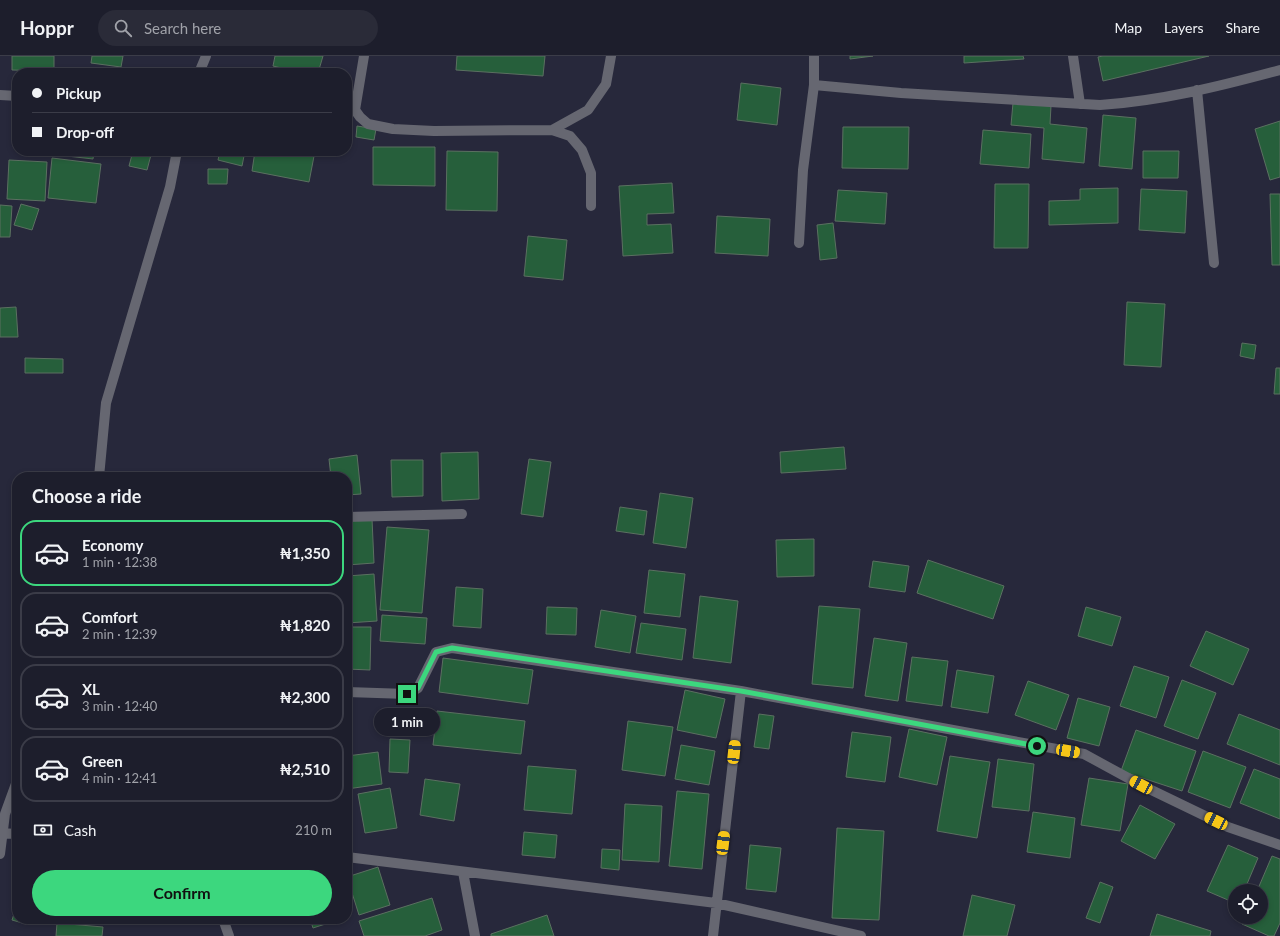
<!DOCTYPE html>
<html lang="en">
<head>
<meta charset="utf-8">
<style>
  :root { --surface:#1d1e2c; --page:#2a2b38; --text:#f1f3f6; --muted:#a0a2a9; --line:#3b3c48; --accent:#3cd77e }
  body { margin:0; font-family:Lato,sans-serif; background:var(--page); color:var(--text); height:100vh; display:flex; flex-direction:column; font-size:15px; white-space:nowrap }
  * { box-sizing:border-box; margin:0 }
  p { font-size:13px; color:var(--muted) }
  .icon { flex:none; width:22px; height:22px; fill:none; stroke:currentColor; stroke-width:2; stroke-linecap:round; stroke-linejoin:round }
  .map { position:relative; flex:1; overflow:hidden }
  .side { position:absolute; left:12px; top:416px; width:340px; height:452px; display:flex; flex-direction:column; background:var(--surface); border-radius:16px; box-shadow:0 2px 6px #0003,0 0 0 1px var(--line) }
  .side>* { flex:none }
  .banner { position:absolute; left:12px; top:12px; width:340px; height:88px; border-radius:16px; box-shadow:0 2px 6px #0003,0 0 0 1px var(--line); display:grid; align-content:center; height:88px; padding:0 20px; background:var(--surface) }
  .controls { position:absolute; left:1228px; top:828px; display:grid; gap:8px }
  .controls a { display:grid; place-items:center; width:40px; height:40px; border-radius:50%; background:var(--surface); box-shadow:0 2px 6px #0003,0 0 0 1px var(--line); font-size:20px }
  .end { position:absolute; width:18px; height:18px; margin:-9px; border:5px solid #3cd77e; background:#111; box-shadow:0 0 0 2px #111 }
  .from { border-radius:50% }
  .bubble { position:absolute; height:28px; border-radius:14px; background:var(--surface); box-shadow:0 2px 6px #0003,0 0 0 1px var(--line); font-size:13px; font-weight:700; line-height:28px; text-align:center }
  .car { position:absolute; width:12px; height:24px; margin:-12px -6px; border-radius:5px; box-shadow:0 0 3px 1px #0007; background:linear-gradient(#f5c518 24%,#345 0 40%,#f5c518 0 76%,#345 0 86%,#f5c518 0) }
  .banner b { display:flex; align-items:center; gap:14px; height:38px; font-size:15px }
  .banner b+b { border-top:1px solid var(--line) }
  .banner i { width:10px; height:10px; background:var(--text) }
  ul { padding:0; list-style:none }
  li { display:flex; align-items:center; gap:12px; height:66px; margin:0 8px 6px; padding:0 12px; border:2px solid var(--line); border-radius:16px }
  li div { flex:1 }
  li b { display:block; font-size:15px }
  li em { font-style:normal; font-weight:700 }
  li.active { border-color:var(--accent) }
  li>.icon { width:36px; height:36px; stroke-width:1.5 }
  h2 { padding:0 20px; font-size:18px; line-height:48px }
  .pay { display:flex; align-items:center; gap:10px; height:44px; padding:0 20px; font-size:15px }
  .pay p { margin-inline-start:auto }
  .action { display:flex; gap:8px; margin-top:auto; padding:8px 20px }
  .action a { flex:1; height:46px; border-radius:24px; background:var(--accent); color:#111; font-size:16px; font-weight:700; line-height:46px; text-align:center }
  header { display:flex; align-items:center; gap:24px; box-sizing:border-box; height:56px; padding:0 20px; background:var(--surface); border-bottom:1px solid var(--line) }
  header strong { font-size:19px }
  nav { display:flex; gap:22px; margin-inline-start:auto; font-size:14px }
  .search { width:280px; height:36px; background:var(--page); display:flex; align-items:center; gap:10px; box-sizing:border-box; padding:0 14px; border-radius:22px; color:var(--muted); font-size:15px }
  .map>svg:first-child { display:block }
</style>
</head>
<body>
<header>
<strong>Hoppr</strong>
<div class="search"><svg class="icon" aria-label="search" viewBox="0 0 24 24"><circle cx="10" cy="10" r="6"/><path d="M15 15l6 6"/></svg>Search here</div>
<nav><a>Map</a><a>Layers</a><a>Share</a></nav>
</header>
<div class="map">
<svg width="1280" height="880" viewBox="0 0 1280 880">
  <rect width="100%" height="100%" fill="#27283b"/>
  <!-- building -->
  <path fill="#265f3b" stroke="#5b7061" d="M12,0H54V15L12,14Z
    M92,0H123L121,11L91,7Z
    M275,0H323L318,17H302L273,10Z
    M457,0H545L543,20L456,14Z
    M850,0H873L850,3Z
    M964,0H1023L1024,3L964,7Z
    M1103,0H1209L1103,25L1098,1Z
    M741,27L781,32L777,69L737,64Z
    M1013,47L1051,50L1050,68L1087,72L1084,107L1042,103L1044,72L1011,69Z
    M1103,59L1136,62L1132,113L1099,110Z
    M1280,65V121L1270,124L1255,73Z
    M357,70L376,73L374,84L356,81Z
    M843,71H909L908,113L842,112Z
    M983,74L1031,78L1029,112L980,108Z
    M373,91H435V130L373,129Z
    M41,95H94L93,103L41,97Z
    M133,95H152L147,114L129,110Z
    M220,95H245L242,110L218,104Z
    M255,95H315L309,126L252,115Z
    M447,95L498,96L497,155L446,154Z
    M1143,95H1179L1178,122H1143Z
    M52,102L101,108L96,147L48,142Z
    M9,104L47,106L45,145L7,143Z
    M208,113H228L227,128H208Z
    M672,127L674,157L647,158V169L671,168L673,197L623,200L619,130Z
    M995,128H1029L1028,192H994Z
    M1118,132V167L1049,169V145L1080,144V133Z
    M1141,133L1187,135L1185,177L1139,174Z
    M838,134L887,137L885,168L835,165Z
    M1270,138H1280V209H1272Z
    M21,148L39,153L32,174L14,169Z
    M0,149L12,150L10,181H0Z
    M717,160L770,163L768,200L715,197Z
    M833,167L837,202L820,204L817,169Z
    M528,180L567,184L563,224L524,220Z
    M1127,246L1165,248L1161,311L1124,309Z
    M16,251L18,281H0V252Z
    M1242,287L1256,289L1254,303L1240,300Z
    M25,302L63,303V317H25Z
    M1276,312H1280V338H1274Z
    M844,391L846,413L781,417L780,396Z
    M478,396L479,443L442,445L441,397Z
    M357,399L361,438L347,439V421H331L329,403Z
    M529,403L551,406L543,461L521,458Z
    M391,404H423V440L392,441Z
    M660,437L693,442L686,492L653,487Z
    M620,451L647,455L644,479L616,475Z
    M372,463L374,507L347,509V464Z
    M387,471L429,474L422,557L380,554Z
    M814,483V520L777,521L776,484Z
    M928,504L1004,530L993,563L917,537Z
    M873,505L909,510L905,536L869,531Z
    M649,514L685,518L680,561L644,557Z
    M374,518L377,565L347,567V520Z
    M456,531L483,533L481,572L453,570Z
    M700,540L738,545L731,607L693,602Z
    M819,550L860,553L853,632L812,628Z
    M547,551L577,552L576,579L546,578Z
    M1086,551L1121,561L1112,590L1078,580Z
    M601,554L636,560L630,597L595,591Z
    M382,559L427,562L425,588L380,585Z
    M641,567L686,573L682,604L636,597Z
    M347,571H371L370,614L347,613Z
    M1206,575L1249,593L1233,629L1190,610Z
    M874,582L907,587L898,645L865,640Z
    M912,601L948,605L942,650L906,645Z
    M443,602L533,614L528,648L439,636Z
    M1134,610L1169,621L1156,662L1120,650Z
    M957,614L994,620L988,657L951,651Z
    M1182,624L1216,637L1198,683L1164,670Z
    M1028,625L1069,639L1056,674L1015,659Z
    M685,634L725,643L716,682L677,674Z
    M1078,642L1110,651L1099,690L1067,682Z
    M437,655L525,665L521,698L433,689Z
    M759,658L774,660L769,693L754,691Z
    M1239,658L1280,674V709L1227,688Z
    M628,665L673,671L665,720L622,714Z
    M909,673L947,681L937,729L899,721Z
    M1136,674L1196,695L1182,735L1121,715Z
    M852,676L891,681L885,726L846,721Z
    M390,683L410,684L408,717L389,716Z
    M681,689L715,695L709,729L675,723Z
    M1203,695L1246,711L1230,752L1188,736Z
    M378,696L382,728L347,733V700Z
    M950,700L990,706L977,782L937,775Z
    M998,703L1034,708L1029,755L992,751Z
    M528,710L576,714L572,758L524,754Z
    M1254,713L1280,723V763L1240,747Z
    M1089,722L1128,728L1120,775L1081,769Z
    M425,723L460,728L454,765L420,759Z
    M390,732L397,772L365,777L358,738Z
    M677,735L709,738L702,813L669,810Z
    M625,748L662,750L659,806L622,804Z
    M1140,749L1175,768L1155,803L1121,785Z
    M1033,756L1075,762L1070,802L1027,796Z
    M837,772L884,775L879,864L832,862Z
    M524,776L557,779L555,802L522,799Z
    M750,789L781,792L776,836L746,833Z
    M1228,789L1258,802L1244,835H1235V847L1207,835Z
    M602,793L620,794L619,814L601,812Z
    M1272,800L1280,803V867L1274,880H1269L1242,868L1245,861H1261V835H1257Z
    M378,811L390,849L359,859L347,821Z
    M1100,826L1113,831L1100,867L1086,862Z
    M972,839L1015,849L1007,880H963Z
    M432,842L442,874L425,880H364L359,865Z
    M17,849V863H27L26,868L12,864Z
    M1157,858L1211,875L1210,880H1150Z
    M547,859L554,880H491V878Z
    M112,863H153L152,867L112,864Z
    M310,863H341L313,872Z
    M57,867L103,871L102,880H56Z"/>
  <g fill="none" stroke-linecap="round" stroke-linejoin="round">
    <!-- minor -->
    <path stroke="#666771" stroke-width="10" d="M364,0L355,54L360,61L368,68L393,73L434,75L552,74L570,80L582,94L591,117V150
      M1073,0L1080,48
      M199,17L206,0
      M814,29L901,37L1100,49C1161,45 1221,30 1280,14
      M1197,34L1214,207
      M0,39L17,40
      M552,74L588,54L606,28L611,0
      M799,187L803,114L814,29V0
      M99,421L106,347L170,131L177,95
      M347,461L462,458
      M347,636L407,638L418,632L436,596L452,592L741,635L1084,698L1141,729L1228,771L1280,789
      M0,777L17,778
      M0,798L5,758L17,725
      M347,801L716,847L861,880
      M463,816L475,880
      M223,863L229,880
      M713,880L741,635"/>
  </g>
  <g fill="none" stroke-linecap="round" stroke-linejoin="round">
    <!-- route -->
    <path stroke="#3cd77e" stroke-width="5" d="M407,638L418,632L436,596L452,592L741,635L1037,690"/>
  </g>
</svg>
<div class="controls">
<a><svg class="icon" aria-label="locate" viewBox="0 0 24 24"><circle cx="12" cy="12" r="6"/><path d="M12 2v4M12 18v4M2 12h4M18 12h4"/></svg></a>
</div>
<i class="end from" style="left:1037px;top:690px"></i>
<i class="end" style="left:407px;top:638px"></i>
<div class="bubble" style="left:374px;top:652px;width:66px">1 min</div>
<i class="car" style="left:1068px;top:695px;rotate:100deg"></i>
<i class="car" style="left:734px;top:696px;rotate:6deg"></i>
<i class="car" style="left:1141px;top:729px;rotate:298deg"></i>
<i class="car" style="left:1216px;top:765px;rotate:296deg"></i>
<i class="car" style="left:723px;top:787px;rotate:7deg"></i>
<div class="banner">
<b><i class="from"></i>Pickup</b>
<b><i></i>Drop-off</b>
</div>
<section class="side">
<h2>Choose a ride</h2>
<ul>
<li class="active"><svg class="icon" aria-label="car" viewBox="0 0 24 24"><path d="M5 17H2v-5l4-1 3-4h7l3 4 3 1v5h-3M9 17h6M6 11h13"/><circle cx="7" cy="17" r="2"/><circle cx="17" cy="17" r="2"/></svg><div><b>Economy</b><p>1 min · 12:38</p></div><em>₦1,350</em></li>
<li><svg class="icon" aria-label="car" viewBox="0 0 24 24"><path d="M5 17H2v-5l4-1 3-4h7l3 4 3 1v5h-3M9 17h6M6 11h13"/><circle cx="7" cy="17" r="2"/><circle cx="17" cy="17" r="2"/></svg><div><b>Comfort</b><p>2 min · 12:39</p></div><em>₦1,820</em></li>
<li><svg class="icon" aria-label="car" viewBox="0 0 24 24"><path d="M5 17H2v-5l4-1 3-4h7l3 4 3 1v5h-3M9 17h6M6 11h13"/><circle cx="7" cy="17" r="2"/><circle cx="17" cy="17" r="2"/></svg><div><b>XL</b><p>3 min · 12:40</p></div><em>₦2,300</em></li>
<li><svg class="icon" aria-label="car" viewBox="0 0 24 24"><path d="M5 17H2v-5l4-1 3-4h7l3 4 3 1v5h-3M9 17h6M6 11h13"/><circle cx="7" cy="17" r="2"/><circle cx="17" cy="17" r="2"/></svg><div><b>Green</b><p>4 min · 12:41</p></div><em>₦2,510</em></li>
</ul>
<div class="pay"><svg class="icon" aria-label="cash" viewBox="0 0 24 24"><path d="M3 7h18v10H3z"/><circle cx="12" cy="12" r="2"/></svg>Cash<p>210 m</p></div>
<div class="action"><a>Confirm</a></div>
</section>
</div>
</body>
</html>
